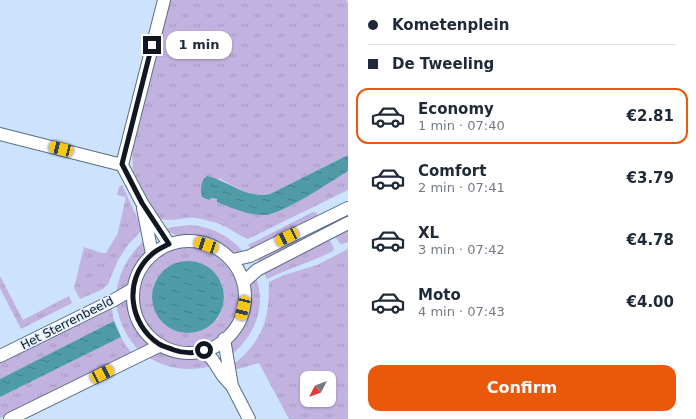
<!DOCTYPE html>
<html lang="en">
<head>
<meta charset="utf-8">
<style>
  :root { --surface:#fff; --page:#f2f2f3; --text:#1f2937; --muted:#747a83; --line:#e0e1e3; --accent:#ea580c }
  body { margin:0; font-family:"DejaVu Sans",sans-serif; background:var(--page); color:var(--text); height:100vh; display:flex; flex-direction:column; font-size:15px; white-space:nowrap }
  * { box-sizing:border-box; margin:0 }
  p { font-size:13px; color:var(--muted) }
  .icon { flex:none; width:22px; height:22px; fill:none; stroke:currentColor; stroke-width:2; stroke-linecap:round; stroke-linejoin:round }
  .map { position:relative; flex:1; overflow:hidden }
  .side { display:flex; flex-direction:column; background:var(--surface); width:348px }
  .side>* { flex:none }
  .top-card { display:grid; align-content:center; height:88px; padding:0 20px; background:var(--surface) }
  .needle { width:26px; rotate:228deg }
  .controls { position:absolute; left:300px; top:371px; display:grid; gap:8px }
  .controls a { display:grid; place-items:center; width:36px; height:36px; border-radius:8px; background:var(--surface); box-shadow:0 1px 3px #0004; font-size:20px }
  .end { position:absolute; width:18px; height:18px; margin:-9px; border:5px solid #101721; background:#fff; box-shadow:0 0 0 2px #fff }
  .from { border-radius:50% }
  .bubble { position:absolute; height:28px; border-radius:12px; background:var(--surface); box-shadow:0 1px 3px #0004; font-size:13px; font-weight:800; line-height:28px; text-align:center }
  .car { position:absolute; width:12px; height:24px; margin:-12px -6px; border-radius:5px; box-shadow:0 0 3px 1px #0007; background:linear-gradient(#f5c518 24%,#345 0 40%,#f5c518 0 76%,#345 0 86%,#f5c518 0) }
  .top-card b { display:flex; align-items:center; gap:14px; height:38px; font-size:15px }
  .top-card b+b { border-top:1px solid var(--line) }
  .top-card i { width:10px; height:10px; background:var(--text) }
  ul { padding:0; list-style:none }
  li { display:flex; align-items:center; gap:12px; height:56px; margin:0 8px 6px; padding:0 12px; border:2px solid transparent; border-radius:12px }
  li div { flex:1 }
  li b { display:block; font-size:15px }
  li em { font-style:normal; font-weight:800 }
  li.active { border-color:var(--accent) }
  li>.icon { width:36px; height:36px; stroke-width:1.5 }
  .action { display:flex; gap:8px; margin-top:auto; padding:8px 20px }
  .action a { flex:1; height:46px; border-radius:12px; background:var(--accent); color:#fff; font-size:16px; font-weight:800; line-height:46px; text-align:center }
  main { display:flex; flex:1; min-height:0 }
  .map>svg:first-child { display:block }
</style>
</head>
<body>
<main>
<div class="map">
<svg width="348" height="419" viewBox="0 0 348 419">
  <defs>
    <pattern id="grass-tufts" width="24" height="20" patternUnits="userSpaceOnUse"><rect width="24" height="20" fill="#c2b2e0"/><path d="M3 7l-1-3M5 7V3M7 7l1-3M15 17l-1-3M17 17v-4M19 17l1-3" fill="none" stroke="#a698c0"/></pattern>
    <pattern id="water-ripples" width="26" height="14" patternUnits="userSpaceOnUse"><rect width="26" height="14" fill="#4f9ba6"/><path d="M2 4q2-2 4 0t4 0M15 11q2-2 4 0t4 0" fill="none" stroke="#407d87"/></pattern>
  </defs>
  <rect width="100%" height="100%" fill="#cce2fd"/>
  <!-- grass -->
  <path fill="url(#grass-tufts)" fill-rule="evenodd" d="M170,0H346L348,3V155L270,194C251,198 235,187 219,178L211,198L275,213L292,205L348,171V190L248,239C240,236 234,231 226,227C217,222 206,220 196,218C183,216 169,224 157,217L133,171L132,149Z
    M122,185L141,226L140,232L127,246L118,260L108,284L103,289L80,299L74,288L84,247L102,253H106L116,236H117L126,197L117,195L119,187Z
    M313,212L317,213L318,217L253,251L248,245Z
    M322,224L326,232L260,264L256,256Z
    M190,225C213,227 230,236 244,253C227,255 214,240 198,237C185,235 175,238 165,229L173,227Z
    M348,229V242L343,244L339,243L334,234Z
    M147,238L146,248L144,255L135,267L125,288L116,294C119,271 129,254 147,238Z
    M326,238C331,240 332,244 334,249L333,251C311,262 288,269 267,279L263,271Z
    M187,246C224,249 249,281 235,317C230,331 217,342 202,346C133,366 107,254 187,246ZM161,273L221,281C226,295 225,307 217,320L153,288L156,280Z
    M348,249V419H289L259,363L234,370L235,363C264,339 269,319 269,282L284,275L317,265ZM307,378H329V400H307Z
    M0,276L23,320L69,296L72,303L21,329L0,288Z
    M256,277C267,307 254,337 230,356C229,340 241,330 246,316C250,303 247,288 256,277Z
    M128,297C128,318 136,333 151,346L140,352C127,338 119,323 116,303Z
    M111,305L114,321L0,379V360Z
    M121,337L126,346L134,355L0,418V397Z
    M156,353H161L179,358H197L208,362L212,366C188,372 167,369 146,356Z"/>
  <!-- water -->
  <path fill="url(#water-ripples)" d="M348,155V171C330,182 282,215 264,215C247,215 232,208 217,202V199L211,198L209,200L202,197C200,190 201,180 207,176C229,181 246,199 270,194Z
    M152 297a36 36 0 1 1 72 0a36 36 0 1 1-72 0Z
    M114,321L121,337L0,397V379Z"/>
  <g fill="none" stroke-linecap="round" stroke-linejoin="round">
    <defs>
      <path id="street" d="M164,0L122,165L142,203L169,244
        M0,134L122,165
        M143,208L152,254
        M133 297a56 56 0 1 1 112 0a56 56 0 1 1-112 0Z
        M233,260L250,256L348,208
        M244,282L257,270L348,223
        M224,339L232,386
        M203,351L212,359L223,376L232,386L249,419
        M0,356L114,300L133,289
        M10,419L161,345"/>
    </defs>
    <!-- street casing -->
    <use href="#street" stroke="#596c84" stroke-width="14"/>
    <!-- street -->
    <use href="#street" stroke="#fff" stroke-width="12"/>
  </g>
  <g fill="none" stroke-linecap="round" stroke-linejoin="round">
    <!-- route -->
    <path stroke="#101721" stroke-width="5" d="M152,45L122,164L142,203L169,244C163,247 156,250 151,255C123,280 129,324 159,344C164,347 169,348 174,350C182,353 195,354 204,350"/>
  </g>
  <g text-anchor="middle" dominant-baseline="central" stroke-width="3" stroke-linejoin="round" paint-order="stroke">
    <!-- street labels -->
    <g font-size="12" fill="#101721" stroke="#e1eeff">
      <text transform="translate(67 323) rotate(-27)">Het Sterrenbeeld</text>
    </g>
  </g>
</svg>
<div class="controls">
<a><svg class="needle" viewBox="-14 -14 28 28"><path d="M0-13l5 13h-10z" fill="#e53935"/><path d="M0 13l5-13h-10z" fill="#747a83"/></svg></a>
</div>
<i class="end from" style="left:204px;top:350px"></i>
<i class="end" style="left:152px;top:45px"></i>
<div class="bubble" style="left:166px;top:31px;width:66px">1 min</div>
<i class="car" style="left:61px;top:149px;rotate:284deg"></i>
<i class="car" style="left:287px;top:237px;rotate:244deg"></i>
<i class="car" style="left:206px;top:245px;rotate:289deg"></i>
<i class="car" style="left:243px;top:308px;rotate:194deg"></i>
<i class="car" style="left:102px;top:374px;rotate:63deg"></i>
</div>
<section class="side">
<div class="top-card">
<b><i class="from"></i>Kometenplein</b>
<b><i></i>De Tweeling</b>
</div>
<ul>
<li class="active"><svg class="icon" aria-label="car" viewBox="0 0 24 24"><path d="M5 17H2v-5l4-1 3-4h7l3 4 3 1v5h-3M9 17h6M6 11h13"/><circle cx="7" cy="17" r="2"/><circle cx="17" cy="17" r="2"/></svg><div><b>Economy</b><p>1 min · 07:40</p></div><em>€2.81</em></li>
<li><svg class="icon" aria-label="car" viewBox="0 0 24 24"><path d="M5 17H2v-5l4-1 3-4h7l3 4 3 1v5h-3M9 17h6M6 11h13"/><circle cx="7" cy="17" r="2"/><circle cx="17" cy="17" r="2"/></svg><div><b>Comfort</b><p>2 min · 07:41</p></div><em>€3.79</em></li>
<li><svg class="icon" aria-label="car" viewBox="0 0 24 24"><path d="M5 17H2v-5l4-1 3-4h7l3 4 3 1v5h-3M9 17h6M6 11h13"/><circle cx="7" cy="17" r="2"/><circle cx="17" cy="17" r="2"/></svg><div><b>XL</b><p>3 min · 07:42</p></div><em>€4.78</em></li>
<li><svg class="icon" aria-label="car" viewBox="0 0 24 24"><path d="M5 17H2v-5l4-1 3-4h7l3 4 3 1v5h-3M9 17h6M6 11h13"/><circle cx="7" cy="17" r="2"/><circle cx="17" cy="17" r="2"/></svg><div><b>Moto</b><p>4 min · 07:43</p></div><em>€4.00</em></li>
</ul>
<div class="action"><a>Confirm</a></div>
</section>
</main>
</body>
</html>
